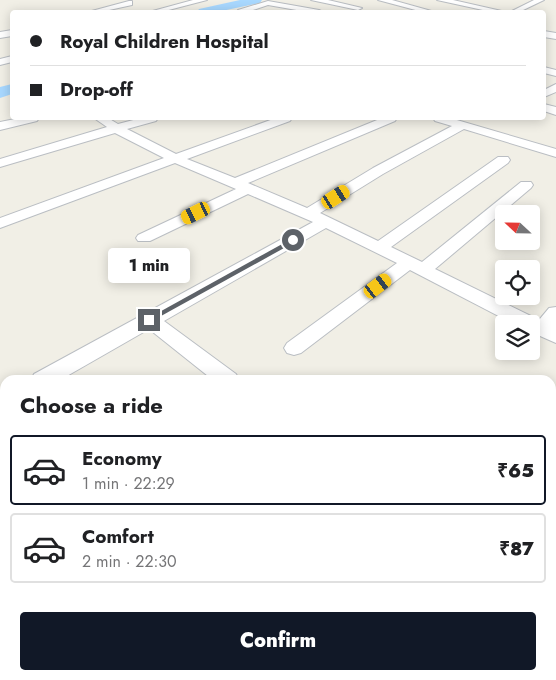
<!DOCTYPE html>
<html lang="en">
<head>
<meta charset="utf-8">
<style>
  :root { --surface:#fff; --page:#f2f2f2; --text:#202124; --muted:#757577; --line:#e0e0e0; --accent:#111827 }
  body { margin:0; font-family:Jost,sans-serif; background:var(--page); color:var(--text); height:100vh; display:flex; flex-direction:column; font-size:19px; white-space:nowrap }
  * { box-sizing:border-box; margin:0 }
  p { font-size:16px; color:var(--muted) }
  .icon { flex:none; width:28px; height:28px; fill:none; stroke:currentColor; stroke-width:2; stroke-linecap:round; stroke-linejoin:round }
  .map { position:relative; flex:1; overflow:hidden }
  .details { position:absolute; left:0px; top:375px; width:556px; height:305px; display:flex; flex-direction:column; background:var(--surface); border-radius:15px 15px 0 0; box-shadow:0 2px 12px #0003 }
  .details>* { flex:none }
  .banner { position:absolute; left:10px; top:10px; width:536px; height:110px; border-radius:5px; box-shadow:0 2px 12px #0003; display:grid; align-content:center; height:110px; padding:0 20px; background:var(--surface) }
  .needle { width:32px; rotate:292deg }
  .fabs { position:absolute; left:495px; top:205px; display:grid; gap:10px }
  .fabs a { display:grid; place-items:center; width:45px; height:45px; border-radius:5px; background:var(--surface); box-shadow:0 2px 12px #0003; font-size:25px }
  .end { position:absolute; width:22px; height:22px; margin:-11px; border:6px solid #5d6268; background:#fff; box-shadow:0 0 0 2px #fff }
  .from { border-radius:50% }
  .bubble { position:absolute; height:35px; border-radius:5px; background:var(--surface); box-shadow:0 2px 12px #0003; font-size:16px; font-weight:800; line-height:35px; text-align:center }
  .car { position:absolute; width:15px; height:30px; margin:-15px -8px; border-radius:6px; box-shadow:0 0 4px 1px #0007; background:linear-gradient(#f5c518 24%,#345 0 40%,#f5c518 0 76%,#345 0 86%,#f5c518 0) }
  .banner b { display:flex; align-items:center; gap:18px; height:48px; font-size:19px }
  .banner b+b { border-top:1px solid var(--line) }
  .banner i { width:12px; height:12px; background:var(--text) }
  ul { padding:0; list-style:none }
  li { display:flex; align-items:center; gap:15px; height:70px; margin:0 10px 8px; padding:0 10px; border:2px solid var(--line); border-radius:5px }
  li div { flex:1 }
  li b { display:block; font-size:19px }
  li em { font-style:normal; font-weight:800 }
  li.current { border-color:var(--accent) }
  li>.icon { width:45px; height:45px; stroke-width:1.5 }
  h2 { padding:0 20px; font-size:22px; line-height:60px }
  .cta { display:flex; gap:10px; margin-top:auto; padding:10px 20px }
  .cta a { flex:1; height:58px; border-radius:5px; background:var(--accent); color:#fff; font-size:20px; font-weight:800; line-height:58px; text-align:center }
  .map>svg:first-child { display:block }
</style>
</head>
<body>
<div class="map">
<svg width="556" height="680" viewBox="0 0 556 680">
  <rect width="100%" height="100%" fill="#f1efe6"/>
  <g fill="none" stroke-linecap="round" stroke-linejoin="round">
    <!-- river -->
    <path fill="#a8d8ff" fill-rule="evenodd" d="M240,0H262L260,3L217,12H197L199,9Z
      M12,84V94L0,98V87Z"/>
    <defs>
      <path id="street" d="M193,0H207L161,12H149Z
        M311,0H328L362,8L358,10Z
        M378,0H392L435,12H423Z
        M437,0H453L506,12H492Z
        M534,0H544L519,12H510Z
        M129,1H132V5L100,12H88Z
        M268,1L319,10L323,12H308L268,5L253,10L257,12H242L238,10Z
        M12,30V36L0,38V32Z
        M544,31L556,33V39L544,37Z
        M12,56V62L0,65V59Z
        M544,67L556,70V76L544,73Z
        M556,84V92L544,97V90Z
        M544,104L556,107V115L544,111Z
        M20,118H39L37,121L0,130V122Z
        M94,118H108L118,124L141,118H158L156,121L127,129L176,154L276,118H292L290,121L187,159L235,178L382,118H397L395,121L248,183L307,208L373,168L452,126L435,121L433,118H450L556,149V157L464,129L383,174L320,213L378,241L498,157H508L510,160L508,163L391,247L422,262L521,182H531L533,185L531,188L435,269L539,320L549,308L556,307V343L531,332V324H514L410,270L301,353L294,355L287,353L284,348L287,343L397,263L326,228L164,321L236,374L239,380H213L149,329L60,380H31L34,374L313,222L248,194L150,241H138L136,238L138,235L236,189L175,163L0,228V218L164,158L115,133L0,167V159L107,127Z
        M5,392V411L0,413V394Z
        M551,443L556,445V465L551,464Z
        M5,554V584L0,586V556Z
        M551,611L556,613V645L551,643Z
        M263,675H298L300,680H265Z"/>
    </defs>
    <!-- street casing -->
    <use href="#street" stroke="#babec3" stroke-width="2"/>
    <!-- street -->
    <use href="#street" fill="#fff" fill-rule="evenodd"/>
  </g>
  <!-- route -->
  <path fill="#5d6268" d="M293,238L295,242L152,321L145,320Z"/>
</svg>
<div class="fabs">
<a><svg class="needle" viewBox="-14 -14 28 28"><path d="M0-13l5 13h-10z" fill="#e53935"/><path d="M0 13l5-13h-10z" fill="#757577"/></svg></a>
<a><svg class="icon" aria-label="locate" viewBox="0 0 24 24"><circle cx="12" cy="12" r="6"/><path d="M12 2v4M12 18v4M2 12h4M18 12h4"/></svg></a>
<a><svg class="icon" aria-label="layers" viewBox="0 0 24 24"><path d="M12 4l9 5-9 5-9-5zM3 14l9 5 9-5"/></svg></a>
</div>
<i class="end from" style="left:293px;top:240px"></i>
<i class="end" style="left:149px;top:320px"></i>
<div class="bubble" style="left:108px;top:248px;width:82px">1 min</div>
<i class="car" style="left:336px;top:197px;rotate:58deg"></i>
<i class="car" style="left:196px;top:213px;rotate:244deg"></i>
<i class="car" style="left:378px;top:286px;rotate:53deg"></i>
<div class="banner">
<b><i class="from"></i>Royal Children Hospital</b>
<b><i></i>Drop-off</b>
</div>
<section class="details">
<h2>Choose a ride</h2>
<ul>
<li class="current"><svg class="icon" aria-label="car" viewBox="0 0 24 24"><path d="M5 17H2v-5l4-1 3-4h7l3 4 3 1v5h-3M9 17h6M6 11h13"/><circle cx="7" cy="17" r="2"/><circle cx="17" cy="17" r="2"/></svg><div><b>Economy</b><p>1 min · 22:29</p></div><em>₹65</em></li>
<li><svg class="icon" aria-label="car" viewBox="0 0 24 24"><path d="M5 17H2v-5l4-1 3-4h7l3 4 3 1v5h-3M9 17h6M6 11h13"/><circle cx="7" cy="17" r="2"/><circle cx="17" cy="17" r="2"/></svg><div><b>Comfort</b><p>2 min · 22:30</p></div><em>₹87</em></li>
</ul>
<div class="cta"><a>Confirm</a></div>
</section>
</div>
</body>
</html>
